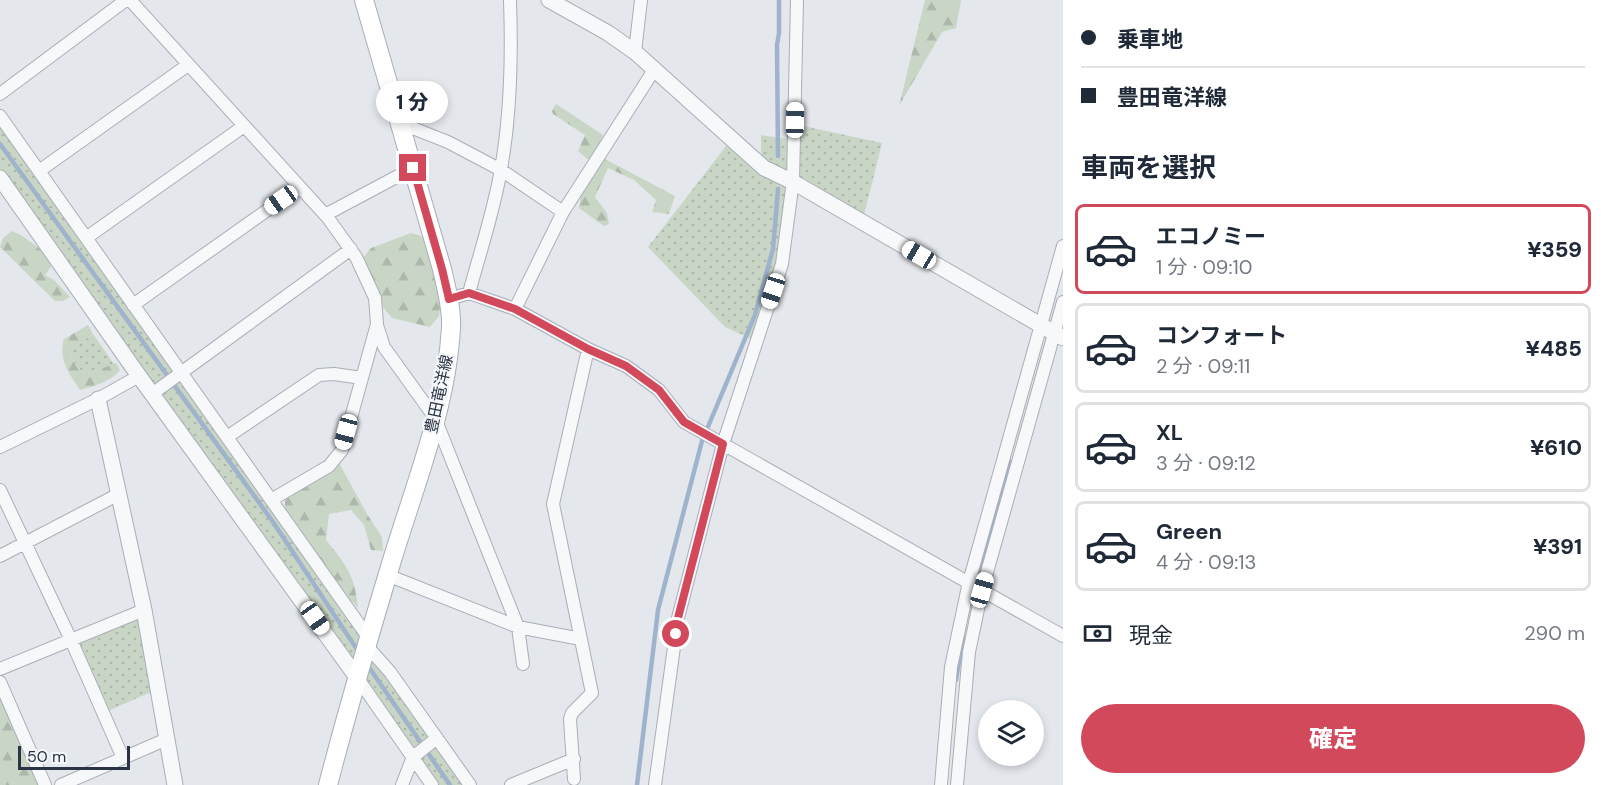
<!DOCTYPE html>
<html lang="ja">
<head>
<meta charset="utf-8">
<style>
  :root { --surface:#fff; --page:#f6f6f7; --text:#1f2937; --muted:#747a83; --line:#e0e1e3; --accent:#d1495b }
  body { margin:0; font-family:"DM Sans","Noto Sans JP",sans-serif; background:var(--page); color:var(--text); height:100vh; display:flex; flex-direction:column; font-size:22px; white-space:nowrap }
  * { box-sizing:border-box; margin:0 }
  p { font-size:20px; color:var(--muted) }
  .icon { flex:none; width:33px; height:33px; fill:none; stroke:currentColor; stroke-width:2; stroke-linecap:round; stroke-linejoin:round }
  .map { position:relative; flex:1; overflow:hidden }
  .sheet { display:flex; flex-direction:column; background:var(--surface); width:540px }
  .sheet>* { flex:none }
  .banner { display:grid; align-content:center; height:132px; padding:0 18px; background:var(--surface) }
  .tools { position:absolute; left:978px; top:700px; display:grid; gap:12px }
  .tools a { display:grid; place-items:center; width:66px; height:66px; border-radius:50%; background:var(--surface); box-shadow:0 3px 9px #0003; font-size:30px }
  .scale { position:absolute; left:18px; bottom:15px; width:112px; box-sizing:border-box; padding-left:6px; border:3px solid #2b3445; border-top:0; font-size:16px; line-height:21px; white-space:nowrap; color:#2b3445; -webkit-text-stroke:4px #f4f6f9; paint-order:stroke }
  .end { position:absolute; width:27px; height:27px; margin:-14px; border:8px solid #d1495b; background:#fff; box-shadow:0 0 0 3px #fff }
  .from { border-radius:50% }
  .bubble { position:absolute; height:42px; border-radius:21px; background:var(--surface); box-shadow:0 3px 9px #0003; font-size:20px; font-weight:800; line-height:42px; text-align:center }
  .car { position:absolute; width:18px; height:36px; margin:-18px -9px; border-radius:8px; box-shadow:0 0 4px 2px #0007; background:linear-gradient(#fff 24%,#345 0 40%,#fff 0 76%,#345 0 86%,#fff 0) }
  .banner b { display:flex; align-items:center; gap:21px; height:57px; font-size:22px }
  .banner b+b { border-top:2px solid var(--line) }
  .banner i { width:15px; height:15px; background:var(--text) }
  ul { padding:0; list-style:none }
  li { display:flex; align-items:center; gap:18px; height:90px; margin:0 12px 9px; padding:0 6px; border:3px solid var(--line); border-radius:9px }
  li div { flex:1 }
  li b { display:block; font-size:22px }
  li em { font-style:normal; font-weight:800 }
  li.on { border-color:var(--accent) }
  li>.icon { width:54px; height:54px; stroke-width:1.5 }
  h2 { padding:0 18px; font-size:27px; line-height:72px }
  .pay { display:flex; align-items:center; gap:15px; height:66px; padding:0 18px; font-size:22px }
  .pay p { margin-inline-start:auto }
  .button { display:flex; gap:12px; margin-top:auto; padding:12px 18px }
  .button a { flex:1; height:69px; border-radius:36px; background:var(--accent); color:#fff; font-size:24px; font-weight:800; line-height:69px; text-align:center }
  main { display:flex; flex:1; min-height:0 }
  .map>svg:first-child { display:block }
</style>
</head>
<body>
<main>
<div class="map">
<svg width="1063" height="785" viewBox="0 0 1063 785">
  <defs>
    <pattern id="grass-dots" width="8" height="8" patternUnits="userSpaceOnUse" patternTransform="scale(1.5)"><rect width="8" height="8" fill="#c9d6c5"/><path d="M2 2h.1M6 6h.1" fill="none" stroke="#adb8ab" stroke-width="1.8" stroke-linecap="round"/></pattern>
    <pattern id="forest-firs" width="22" height="20" patternUnits="userSpaceOnUse" patternTransform="scale(1.5)"><rect width="22" height="20" fill="#c9d6c5"/><path d="M5 1l3.5 6h-7zM16 11l3.5 6h-7z" fill="#adb8ab"/></pattern>
  </defs>
  <rect width="100%" height="100%" fill="#e4e7ec"/>
  <!-- grass -->
  <path fill="url(#grass-dots)" d="M0,116L470,785H434L0,178Z
    M794,124L882,143L862,223L793,181L782,264L756,341L725,327L648,247L730,141L767,168L761,151V135L794,140Z
    M93,334L114,364L85,375L72,359L70,350Z
    M144,610L158,689L103,713L76,638Z"/>
  <!-- forest -->
  <path fill="url(#forest-firs)" d="M925,0H961L956,28L942,32L899,106Z
    M556,104L603,135L591,162L578,151L585,135L553,114L552,111Z
    M605,159L675,196L669,214L652,212L656,200L634,180L608,168L595,197L607,213L609,224L604,226L579,208L581,194Z
    M12,231C28,238 43,250 53,264L45,275L54,280L70,297L63,301H55L0,247L3,238Z
    M411,233L434,241L441,298L439,316L430,327L392,318L375,298L363,258L371,248Z
    M88,325L93,334L70,350L72,359L85,375L116,363L120,370C110,382 95,386 80,390C69,373 58,360 64,339Z
    M339,463L367,514L382,537L383,551L371,550L364,525L351,510L329,514L326,540C346,565 355,575 358,608L322,571L285,519V500Z
    M0,682L45,785H0Z"/>
  <g fill="none" stroke-linecap="round" stroke-linejoin="round">
    <!-- stream -->
    <path stroke="#9fb4cc" stroke-width="4.5" d="M0,144L273,522L360,654
      M778,156L777,45L779,33V0
      M971,601L1009,461
      M366,663L450,785
      M956,680L963,638
      M637,785L658,610L702,441L755,315L766,274L773,249L778,189"/>
    <defs>
      <path id="minor" d="M130,0L328,218L356,257L375,298L377,324L342,450L329,466L271,500
        M635,52L641,0
        M0,94L126,0
        M0,116L368,637
        M400,123L448,142L501,170L563,212
        M39,171L188,65
        M325,215L413,168
        M86,238L244,126
        M469,293C480,252 494,211 501,169C511,113 512,56 510,0
        M449,299L469,293L515,309L588,349L626,366L659,390L684,422L1063,636
        M133,305L300,187
        M515,309L563,212L654,70
        M377,325L384,347L435,418L518,627L523,664
        M152,394L351,249
        M227,437L319,375L334,374L362,378
        M0,447L98,399L139,376
        M0,490L71,640L123,758
        M0,556L119,494
        M387,575L518,627L581,639
        M366,645L390,672L470,785
        M0,669L144,610
        M356,676L432,785
        M0,682L45,785
        M574,779L570,719L572,713L592,693L553,504L588,349
        M61,785L167,739
        M402,785L413,757L437,738
        M511,785L574,759
        M655,785L678,618L723,444L782,264L793,181L797,0
        M941,785L951,667L969,582L1063,246
        M957,785L969,652L982,590L1063,302"/>
      <path id="tertiary" d="M549,0L608,33L635,52L764,168L793,182L1063,338
        M0,178L139,376L356,676
        M98,399L144,610L175,785"/>
      <path id="secondary" d="M328,785C348,708 370,633 393,557C416,482 447,405 451,327C452,308 446,287 442,269L364,0"/>
    </defs>
    <!-- minor casing -->
    <use href="#minor" stroke="#a9aeb7" stroke-width="14"/>
    <!-- tertiary casing -->
    <use href="#tertiary" stroke="#a9aeb7" stroke-width="17"/>
    <!-- secondary casing -->
    <use href="#secondary" stroke="#a9aeb7" stroke-width="20"/>
    <!-- minor -->
    <use href="#minor" stroke="#f7f8fa" stroke-width="12"/>
    <!-- tertiary -->
    <use href="#tertiary" stroke="#f7f8fa" stroke-width="15"/>
    <!-- secondary -->
    <use href="#secondary" stroke="#fff" stroke-width="18"/>
  </g>
  <g fill="none" stroke-linecap="round" stroke-linejoin="round">
    <!-- route -->
    <path stroke="#d1495b" stroke-width="8" d="M413,168L442,269L449,299L469,293L515,309L588,349L626,366L659,390L684,422L723,444L678,618L676,634"/>
  </g>
  <g text-anchor="middle" dominant-baseline="central" stroke-width="4.5" stroke-linejoin="round" paint-order="stroke">
    <!-- street labels -->
    <g font-size="16" fill="#2b3445" stroke="#f4f6f9">
      <text transform="translate(439 394) rotate(-78)">豊田竜洋線</text>
    </g>
  </g>
</svg>
<div class="tools">
<a><svg class="icon" aria-label="layers" viewBox="0 0 24 24"><path d="M12 4l9 5-9 5-9-5zM3 14l9 5 9-5"/></svg></a>
</div>
<div class="scale">50 m</div>
<i class="end from" style="left:676px;top:634px"></i>
<i class="end" style="left:413px;top:168px"></i>
<div class="bubble" style="left:376px;top:81px;width:72px">1 分</div>
<i class="car" style="left:795px;top:120px;rotate:1deg"></i>
<i class="car" style="left:281px;top:200px;rotate:235deg"></i>
<i class="car" style="left:919px;top:255px;rotate:300deg"></i>
<i class="car" style="left:773px;top:291px;rotate:198deg"></i>
<i class="car" style="left:346px;top:432px;rotate:195deg"></i>
<i class="car" style="left:982px;top:590px;rotate:16deg"></i>
<i class="car" style="left:315px;top:618px;rotate:145deg"></i>
</div>
<section class="sheet">
<div class="banner">
<b><i class="from"></i>乗車地</b>
<b><i></i>豊田竜洋線</b>
</div>
<h2>車両を選択</h2>
<ul>
<li class="on"><svg class="icon" aria-label="car" viewBox="0 0 24 24"><path d="M5 17H2v-5l4-1 3-4h7l3 4 3 1v5h-3M9 17h6M6 11h13"/><circle cx="7" cy="17" r="2"/><circle cx="17" cy="17" r="2"/></svg><div><b>エコノミー</b><p>1 分 · 09:10</p></div><em>¥359</em></li>
<li><svg class="icon" aria-label="car" viewBox="0 0 24 24"><path d="M5 17H2v-5l4-1 3-4h7l3 4 3 1v5h-3M9 17h6M6 11h13"/><circle cx="7" cy="17" r="2"/><circle cx="17" cy="17" r="2"/></svg><div><b>コンフォート</b><p>2 分 · 09:11</p></div><em>¥485</em></li>
<li><svg class="icon" aria-label="car" viewBox="0 0 24 24"><path d="M5 17H2v-5l4-1 3-4h7l3 4 3 1v5h-3M9 17h6M6 11h13"/><circle cx="7" cy="17" r="2"/><circle cx="17" cy="17" r="2"/></svg><div><b>XL</b><p>3 分 · 09:12</p></div><em>¥610</em></li>
<li><svg class="icon" aria-label="car" viewBox="0 0 24 24"><path d="M5 17H2v-5l4-1 3-4h7l3 4 3 1v5h-3M9 17h6M6 11h13"/><circle cx="7" cy="17" r="2"/><circle cx="17" cy="17" r="2"/></svg><div><b>Green</b><p>4 分 · 09:13</p></div><em>¥391</em></li>
</ul>
<div class="pay"><svg class="icon" aria-label="cash" viewBox="0 0 24 24"><path d="M3 7h18v10H3z"/><circle cx="12" cy="12" r="2"/></svg>現金<p>290 m</p></div>
<div class="button"><a>確定</a></div>
</section>
</main>
</body>
</html>
